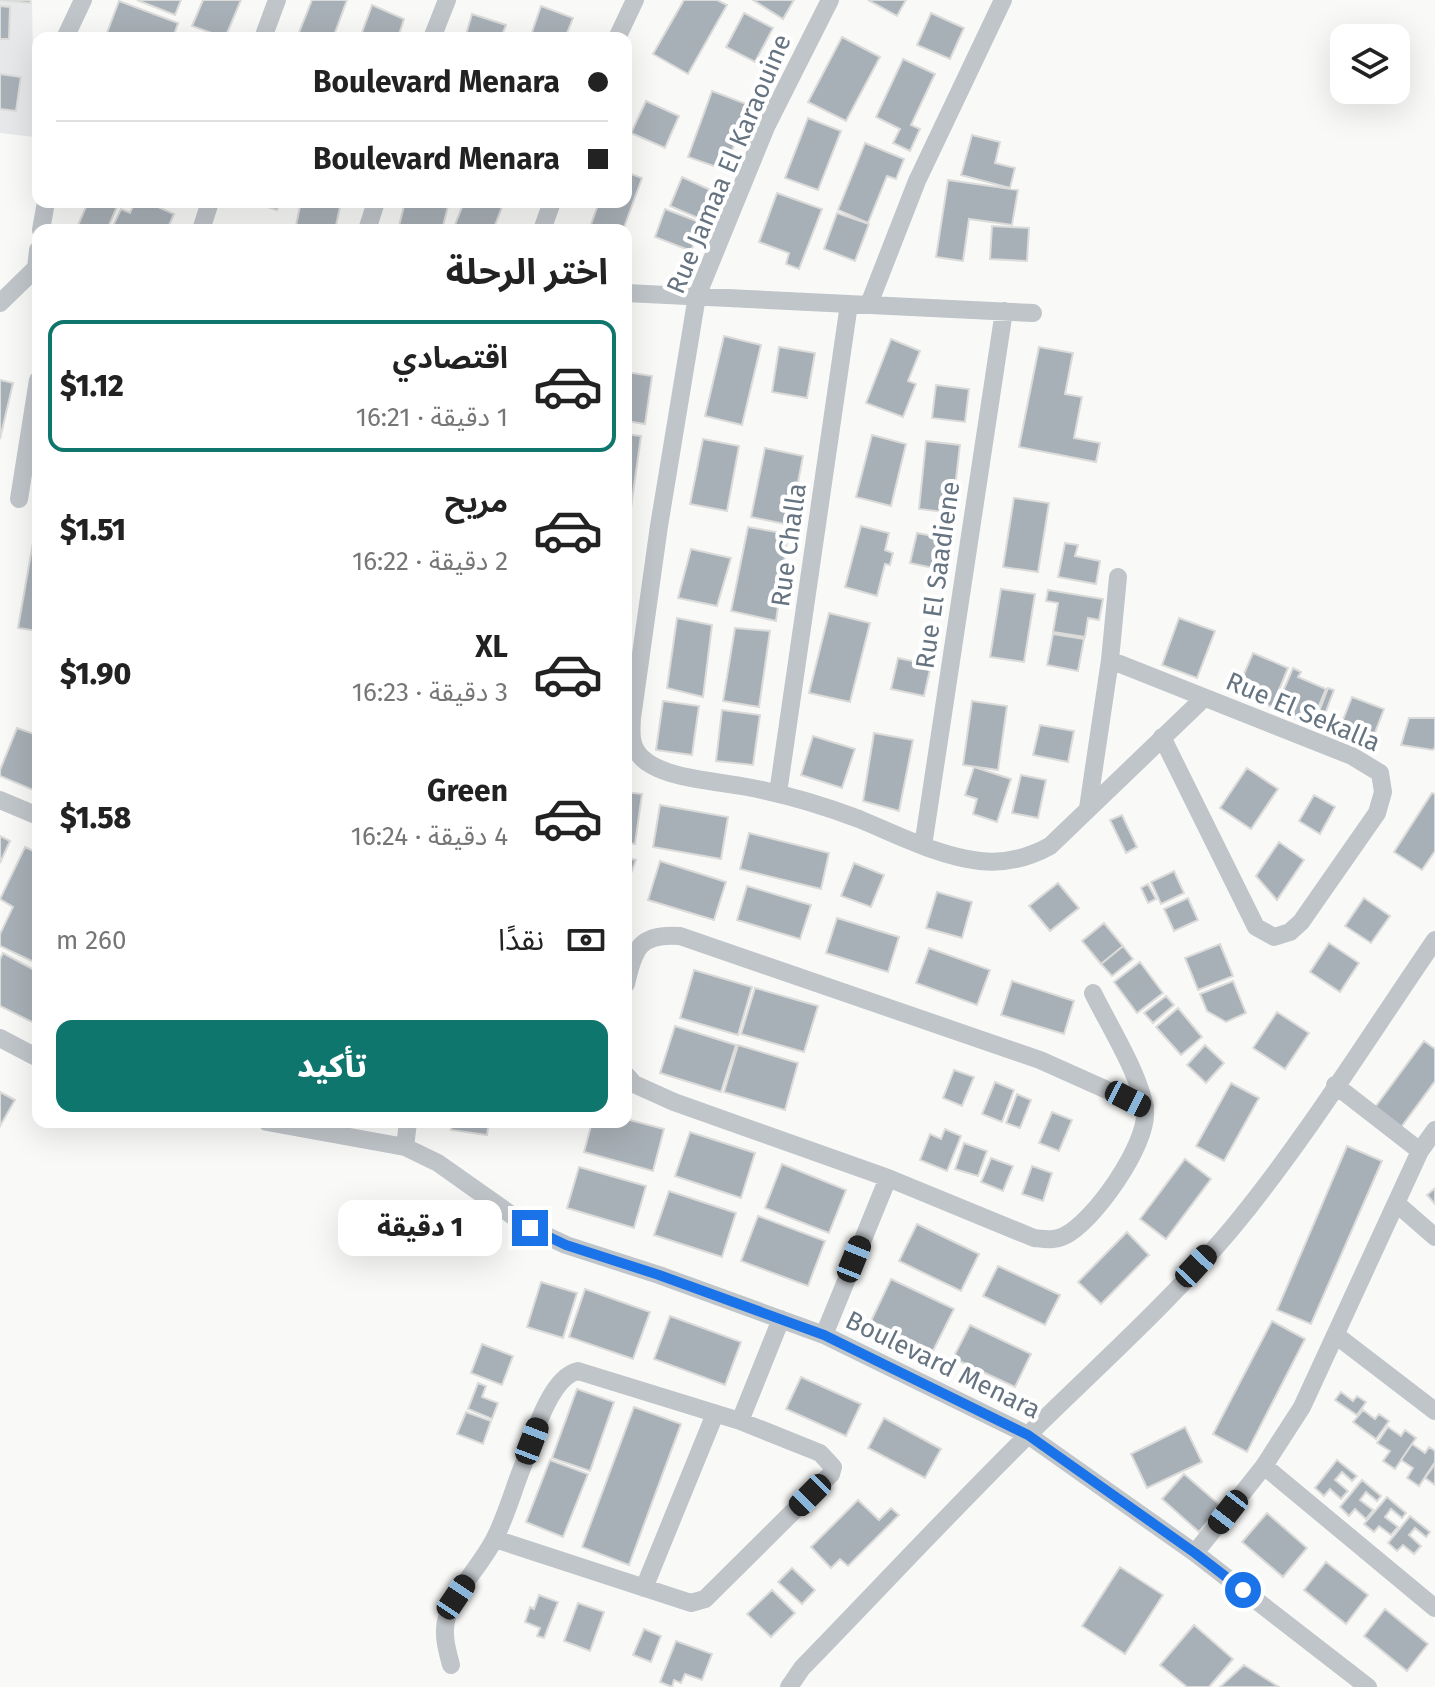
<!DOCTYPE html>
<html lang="ar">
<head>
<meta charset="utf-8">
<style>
  :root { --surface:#fff; --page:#f2f2f2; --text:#222; --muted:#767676; --line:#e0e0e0; --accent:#0f766e }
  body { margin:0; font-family:"Fira Sans","Noto Sans Arabic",sans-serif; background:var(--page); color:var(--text); direction:rtl; height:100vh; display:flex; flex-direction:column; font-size:30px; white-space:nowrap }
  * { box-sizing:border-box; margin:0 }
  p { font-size:26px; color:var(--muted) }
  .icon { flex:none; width:44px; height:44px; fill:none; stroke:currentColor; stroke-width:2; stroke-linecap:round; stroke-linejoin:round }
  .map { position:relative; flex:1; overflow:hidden; direction:ltr }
  .side { position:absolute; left:32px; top:224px; width:600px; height:904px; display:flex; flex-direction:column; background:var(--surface); border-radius:16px; box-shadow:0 8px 32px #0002; direction:rtl }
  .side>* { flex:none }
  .guide { position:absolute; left:32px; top:32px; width:600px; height:176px; border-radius:16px; box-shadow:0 8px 32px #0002; direction:rtl; display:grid; align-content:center; height:176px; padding:0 24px; background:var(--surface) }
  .buttons { position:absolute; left:1330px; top:24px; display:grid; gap:16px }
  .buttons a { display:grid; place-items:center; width:80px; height:80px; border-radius:16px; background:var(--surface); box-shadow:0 8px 32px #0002; font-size:40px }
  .end { position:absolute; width:36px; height:36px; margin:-18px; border:10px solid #1a73e8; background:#fff; box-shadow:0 0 0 4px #fff }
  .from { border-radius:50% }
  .bubble { position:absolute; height:56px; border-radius:16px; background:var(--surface); box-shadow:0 8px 32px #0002; font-size:26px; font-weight:800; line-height:56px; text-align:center; direction:rtl }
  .car { position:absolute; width:24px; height:48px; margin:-24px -12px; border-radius:10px; box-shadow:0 0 6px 2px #0007; background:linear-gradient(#222 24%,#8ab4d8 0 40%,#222 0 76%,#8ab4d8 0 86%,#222 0) }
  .guide b { display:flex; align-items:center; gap:28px; height:76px; font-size:30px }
  .guide b+b { border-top:2px solid var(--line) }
  .guide i { width:20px; height:20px; background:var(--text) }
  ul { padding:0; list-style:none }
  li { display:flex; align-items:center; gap:24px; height:132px; margin:0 16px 12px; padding:0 8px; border:4px solid transparent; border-radius:16px }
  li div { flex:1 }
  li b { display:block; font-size:30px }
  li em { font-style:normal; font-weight:800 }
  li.selected { border-color:var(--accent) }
  li>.icon { width:72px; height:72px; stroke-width:1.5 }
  h2 { padding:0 24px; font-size:36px; line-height:96px }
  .pay { display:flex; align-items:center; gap:20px; height:88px; padding:0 24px; font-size:30px }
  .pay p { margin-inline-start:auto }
  .button { display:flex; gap:16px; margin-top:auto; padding:16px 24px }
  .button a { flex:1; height:92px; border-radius:16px; background:var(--accent); color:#fff; font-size:32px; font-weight:800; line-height:92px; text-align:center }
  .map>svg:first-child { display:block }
</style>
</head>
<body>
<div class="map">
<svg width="1435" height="1687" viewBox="0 0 1435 1687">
  <rect width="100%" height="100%" fill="#f9f9f8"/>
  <!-- built -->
  <path fill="#e7e8e9" d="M0,0H32L34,137L0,133Z"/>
  <!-- building -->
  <path fill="#a8b0b7" stroke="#dbdbda" stroke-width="2" d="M0,0H30V3Z
    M137,0H181L175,15Z
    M203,0H241L225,38L192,26Z
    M312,0H347L333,38H306L298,35Z
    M684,0H717L727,5L688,74L653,54Z
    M753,0H794L783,19Z
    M868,0H906L897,16Z
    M119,1L178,23L173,38H105Z
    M372,5L404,19L398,38H360Z
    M0,6L10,7L9,39H0Z
    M541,6L573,18L565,38H530Z
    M744,13L773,28L755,62L726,47Z
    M931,13L964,28L950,59L917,45Z
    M472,14L506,25L501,38H465Z
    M842,37L880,57L846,121L808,102Z
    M903,59L935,74L911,125L920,129L910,151L893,143L900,129L876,117Z
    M0,74L21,77L16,111L0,109Z
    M712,91L749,105L725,170L688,157Z
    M646,101L679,116L665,148L631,133Z
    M808,118L841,131L818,190L785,178Z
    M972,135L1000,142L995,163L1015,168L1010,188L961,175Z
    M865,143L904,159L896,179L887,176L868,223L838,210Z
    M626,172L642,178L623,230H589L599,202H626Z
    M682,177L717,193L705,221L670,206Z
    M948,180L1018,190L1012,225L969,219L963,261L936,257Z
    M777,193L822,209L799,269L786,264L789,253L759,242Z
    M88,202H119L107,230H76Z
    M135,202H147L174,214L167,230H111L121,209L130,213Z
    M253,202H280L277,210Z
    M301,202H341L335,230H295Z
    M405,202H449L442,230H398Z
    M464,202H504L493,230H453Z
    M665,209L702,223L691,251L655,237Z
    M837,213L869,224L855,261L824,249Z
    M992,226L1029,228L1027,261L990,259Z
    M724,336L761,345L742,425L705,416Z
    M891,339L920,351L908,381L916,384L903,417L866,403Z
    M779,347L815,353L807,398L772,392Z
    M1039,347L1073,353L1065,394L1082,397L1074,438L1100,443L1096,462L1019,447Z
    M626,372L652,376L645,424L626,421Z
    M0,380L13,383L0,439Z
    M936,385L969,389L965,422L932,418Z
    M626,434L641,436L630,515L626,514Z
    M872,435L906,444L891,506L856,497Z
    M703,439L739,446L727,511L690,504Z
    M926,441L960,445L952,513L919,509Z
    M765,448L803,456L790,525L751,517Z
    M1014,498L1049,503L1038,572L1003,567Z
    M36,525H38V631L18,628Z
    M861,526L889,533L885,550L893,553L890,565L885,564L877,596L845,587Z
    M748,527L788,534L776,621L731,611Z
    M917,533L949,539L942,570L910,563Z
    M1065,543L1078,545L1075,556L1100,561L1096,584L1058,577Z
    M691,549L731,558L717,606L678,598Z
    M1001,589L1035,594L1024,662L990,657Z
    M1048,590L1103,599L1099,620L1088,618L1085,637L1053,632L1058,603L1046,601Z
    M829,613L870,623L850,702L809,693Z
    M677,618L712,625L703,697L667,688Z
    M1179,618L1215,631L1197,678L1162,665Z
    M735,628L770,631L759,707L723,701Z
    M1053,634L1084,639L1078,671L1047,665Z
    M1253,653L1288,668L1272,707L1236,692Z
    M898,658L931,665L924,696L891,689Z
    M1293,668L1301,672L1298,677L1326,689L1311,725L1275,710Z
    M1328,688L1334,690L1320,727L1314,725Z
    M1352,697L1384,709L1371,743L1339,730Z
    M663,701L699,706L692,755L656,750Z
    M972,701L1007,706L998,770L963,765Z
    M722,710L760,715L753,765L716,761Z
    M1409,718H1435V747L1433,750L1401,745Z
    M38,724V792L0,776V770L17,728L34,734Z
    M1040,725L1074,731L1068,762L1033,755Z
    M874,733L913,740L899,811L863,801Z
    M813,736L855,749L842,788L801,775Z
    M974,767L1011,779L997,822L973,814L977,799L965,795Z
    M1247,768L1278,789L1251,829L1220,808Z
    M1021,775L1046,780L1038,818L1012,813Z
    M626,792L642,794L635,844L626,843Z
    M1432,793L1435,794V851L1422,870L1394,852Z
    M1314,795L1335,807L1320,834L1299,821Z
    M660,805L728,817L721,859L653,847Z
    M1122,815L1137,847L1126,853L1110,820Z
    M749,833L829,853L821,889L740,869Z
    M0,836L10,841L0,863Z
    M1279,842L1304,860L1277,900L1256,876Z
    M25,847L38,853V964L0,946V934L13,907L0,899Z
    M626,857L636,860L626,887Z
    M660,861L726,882L714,920L648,900Z
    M854,863L884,875L871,907L841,896Z
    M1174,871L1184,893L1161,904L1151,882Z
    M1058,883L1079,908L1050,931L1029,906Z
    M1148,884L1156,899L1148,903L1141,888Z
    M747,886L811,905L800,939L737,920Z
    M937,892L972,902L962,938L926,928Z
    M1188,898L1198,920L1174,931L1164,909Z
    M1364,898L1390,916L1371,943L1345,926Z
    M837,918L899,937L888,972L826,953Z
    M1104,923L1123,946L1101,964L1082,941Z
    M1329,943L1359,963L1340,992L1310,972Z
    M1220,944L1233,976L1198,990L1185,958Z
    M1123,946L1133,959L1112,976L1101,964Z
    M929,948L990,970L977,1005L916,983Z
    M3,953L38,972V1025L0,1006V959Z
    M1140,962L1163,993L1137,1013L1114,982Z
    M694,970L752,987L738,1035L680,1018Z
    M1012,981L1074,1001L1064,1034L1001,1015Z
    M1233,981L1246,1013L1226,1022L1207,1011L1200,994Z
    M755,988L818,1006L804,1052L741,1034Z
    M1166,996L1174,1005L1153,1023L1144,1013Z
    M1178,1008L1202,1037L1181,1055L1156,1027Z
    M1277,1012L1309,1033L1285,1069L1253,1048Z
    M675,1026L736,1045L721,1092L660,1073Z
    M1424,1041L1435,1049V1081L1399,1130L1373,1110Z
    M738,1045L798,1063L785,1110L724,1092Z
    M1205,1045L1224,1063L1206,1083L1187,1065Z
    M954,1070L974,1077L962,1106L943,1098Z
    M995,1082L1014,1090L1002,1122L982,1114Z
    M1231,1083L1259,1098L1224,1161L1196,1146Z
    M0,1092L15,1100L0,1126Z
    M1017,1094L1031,1100L1020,1128L1006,1123Z
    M1052,1112L1072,1120L1059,1151L1039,1143Z
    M626,1119L664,1129L653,1171L584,1152L592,1122H626Z
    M452,1122H489L487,1135L451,1130Z
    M945,1129L961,1136L947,1171L920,1160L930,1134L941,1139Z
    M690,1132L755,1153L741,1198L675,1176Z
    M964,1143L987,1151L978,1176L955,1169Z
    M1347,1146L1382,1161L1311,1324L1277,1310Z
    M991,1158L1013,1166L1003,1191L981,1182Z
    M1185,1159L1211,1179L1166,1239L1140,1219Z
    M782,1164L846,1190L829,1233L765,1208Z
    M1032,1166L1052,1173L1043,1201L1022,1194Z
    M579,1167L646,1186L634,1228L567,1208Z
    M1435,1188V1204L1427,1195Z
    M669,1191L736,1213L722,1257L654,1235Z
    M758,1216L825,1241L808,1286L741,1261Z
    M917,1224L979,1254L961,1291L899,1261Z
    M1127,1232L1149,1255L1101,1304L1078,1282Z
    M998,1266L1060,1295L1045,1325L983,1296Z
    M891,1279L954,1309L933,1351L871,1321Z
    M541,1282L577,1293L563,1338L527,1327Z
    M585,1289L650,1312L633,1359L569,1337Z
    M670,1316L741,1342L725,1385L654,1359Z
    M1272,1321L1305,1339L1247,1452L1213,1434Z
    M970,1325L1031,1354L1015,1387L953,1358Z
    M482,1344L513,1356L502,1385L471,1373Z
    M801,1377L861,1404L846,1436L786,1409Z
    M478,1383L486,1386L482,1397L498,1403L492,1419L468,1409Z
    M577,1389L614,1402L590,1471L552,1458Z
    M1341,1392L1353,1401L1357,1396L1366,1402L1357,1415L1335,1400Z
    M634,1407L681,1424L629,1565L582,1547Z
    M1363,1410L1375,1419L1379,1414L1389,1421L1376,1439L1353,1422Z
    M466,1412L491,1421L483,1444L457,1434Z
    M884,1418L941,1449L925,1478L868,1448Z
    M1185,1427L1202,1462L1147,1488L1131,1454Z
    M1388,1427L1401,1436L1405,1430L1416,1438L1395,1469L1383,1461L1390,1451L1377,1443Z
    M1412,1444L1425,1453L1429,1447L1435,1451V1462L1419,1486L1407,1478L1413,1468L1401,1460Z
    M550,1460L588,1474L563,1537L526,1522Z
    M1337,1460L1357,1476L1352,1481L1342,1472L1335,1480L1348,1491L1341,1499L1330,1489L1324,1496L1315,1488Z
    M1435,1464V1485L1425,1478Z
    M1184,1474L1221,1506L1199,1532L1162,1499Z
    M1362,1480L1381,1496L1377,1501L1366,1492L1360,1500L1373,1510L1366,1519L1355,1509L1349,1516L1340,1507Z
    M1387,1497L1406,1513L1402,1518L1391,1509L1385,1517L1398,1527L1391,1535L1379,1526L1374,1532L1364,1524Z
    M858,1500L879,1520L891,1508L899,1515L848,1566L840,1559L831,1568L811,1547Z
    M1267,1513L1307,1548L1283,1577L1242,1542Z
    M1410,1516L1430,1532L1426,1537L1415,1528L1409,1535L1421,1546L1414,1554L1403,1545L1397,1551L1388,1543Z
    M1326,1562L1368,1595L1346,1624L1304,1590Z
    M1120,1567L1163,1595L1125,1654L1082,1626Z
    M792,1568L815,1590L802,1604L778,1582Z
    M772,1590L795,1613L771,1637L747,1614Z
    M539,1595L558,1602L544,1638L537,1636L540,1628L525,1622L530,1607L534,1609Z
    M578,1603L604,1612L590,1651L564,1641Z
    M1385,1609L1428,1644L1407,1671L1364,1636Z
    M1194,1625L1233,1659L1209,1687H1187L1160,1665Z
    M644,1629L661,1636L651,1662L633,1655Z
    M676,1641L712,1654L702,1680L685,1674L681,1683L674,1680L672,1687L660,1682Z
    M1244,1665L1279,1687H1220Z"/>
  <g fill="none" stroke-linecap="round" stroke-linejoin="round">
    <!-- street -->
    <path stroke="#c0c5c9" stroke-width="18" d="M830,0L766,127L697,296L659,526L632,718C631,733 630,747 642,758C664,779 717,781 747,787C785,794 822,805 859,819C898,835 938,856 980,861C1006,864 1028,858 1050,846L1204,698
      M65,38L83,0
      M263,38L277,0
      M432,38L447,0
      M617,38L635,0
      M41,230L46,202
      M201,230L210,202
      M367,230L376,202
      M542,230L552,202
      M626,293L1033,313
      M0,303L36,268L38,250
      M869,304L917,181L1003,0
      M19,499L38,380
      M1110,660L1352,756L1380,773L1383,792L1377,813L1301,922L1290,932L1274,937L1256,927L1162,737
      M778,793L849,304
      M0,800L38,816
      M1088,808L1110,660L1118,577
      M923,846L1004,311
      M626,984C634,948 640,933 680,936L1040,1060L1145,1107
      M0,1038L38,1058
      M626,1075L634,1084L674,1102L888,1178L1034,1238C1044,1239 1054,1241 1064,1236C1094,1222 1148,1144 1145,1111C1142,1078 1108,1024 1093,993
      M1335,1085L1420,1151
      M267,1122L405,1147L438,1163L530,1228L566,1245L659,1275L824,1335L1028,1435L1195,1553L1368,1687
      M405,1147L408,1122
      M1396,1203L1435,1237
      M824,1335L888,1178
      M1337,1336L1435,1411
      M740,1421L781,1319
      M1264,1466L1435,1608
      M1195,1553L1264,1466L1302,1407L1420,1151L1435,1130
      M644,1588L715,1414
      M451,1665C447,1650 442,1633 447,1617C457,1587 481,1566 495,1538C507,1514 514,1487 524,1463C533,1437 550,1377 578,1371L740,1421L820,1453L833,1467L831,1474L705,1599L691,1603L495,1539
      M789,1687L802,1668C878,1590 952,1510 1029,1434C1098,1366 1171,1301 1233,1227C1307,1137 1369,1036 1435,940"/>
  </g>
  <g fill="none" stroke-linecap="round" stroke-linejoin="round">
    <!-- route -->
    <path stroke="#1a73e8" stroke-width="10" d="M530,1228L566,1245L659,1275L824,1335L1028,1435L1195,1553L1243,1590"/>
  </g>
  <g text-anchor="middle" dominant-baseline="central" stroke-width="8" stroke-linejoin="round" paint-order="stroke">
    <!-- street labels -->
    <g font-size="26" fill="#667481" stroke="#fff">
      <text transform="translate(729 164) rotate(-67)">Rue Jamaa El Karaouine</text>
      <text transform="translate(789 545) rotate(-82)">Rue Challa</text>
      <text transform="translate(938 575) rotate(-82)">Rue El Saadiene</text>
      <text transform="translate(1303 712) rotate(23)">Rue El Sekalla</text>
      <text transform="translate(943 1365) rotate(26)">Boulevard Menara</text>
    </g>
  </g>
</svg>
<div class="buttons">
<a><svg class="icon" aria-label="layers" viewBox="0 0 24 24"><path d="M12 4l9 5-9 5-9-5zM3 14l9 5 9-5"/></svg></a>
</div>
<i class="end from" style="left:1243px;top:1590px"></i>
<i class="end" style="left:530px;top:1228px"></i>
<div class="bubble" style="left:338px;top:1200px;width:164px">1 دقيقة</div>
<i class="car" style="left:1128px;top:1099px;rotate:117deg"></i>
<i class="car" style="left:854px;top:1259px;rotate:22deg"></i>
<i class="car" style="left:1196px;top:1266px;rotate:43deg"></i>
<i class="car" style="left:532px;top:1441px;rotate:21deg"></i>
<i class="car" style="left:810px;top:1495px;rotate:225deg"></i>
<i class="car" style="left:1228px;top:1512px;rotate:218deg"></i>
<i class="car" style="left:456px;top:1597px;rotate:34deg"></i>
<div class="guide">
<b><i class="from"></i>Boulevard Menara</b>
<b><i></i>Boulevard Menara</b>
</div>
<section class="side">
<h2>اختر الرحلة</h2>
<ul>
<li class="selected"><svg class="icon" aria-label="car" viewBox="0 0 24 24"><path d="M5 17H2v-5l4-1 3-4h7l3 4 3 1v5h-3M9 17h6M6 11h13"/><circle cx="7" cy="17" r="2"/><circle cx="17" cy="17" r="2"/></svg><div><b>اقتصادي</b><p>1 دقيقة · 16:21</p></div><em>$1.12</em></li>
<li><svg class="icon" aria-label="car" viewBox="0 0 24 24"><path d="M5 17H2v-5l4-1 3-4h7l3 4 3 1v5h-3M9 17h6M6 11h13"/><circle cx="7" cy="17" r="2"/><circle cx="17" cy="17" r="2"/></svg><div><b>مريح</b><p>2 دقيقة · 16:22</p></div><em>$1.51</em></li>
<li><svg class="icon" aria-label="car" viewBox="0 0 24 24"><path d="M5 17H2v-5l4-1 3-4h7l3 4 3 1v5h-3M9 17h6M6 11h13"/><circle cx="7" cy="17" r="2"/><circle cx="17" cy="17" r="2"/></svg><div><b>XL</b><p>3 دقيقة · 16:23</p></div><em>$1.90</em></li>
<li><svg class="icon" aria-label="car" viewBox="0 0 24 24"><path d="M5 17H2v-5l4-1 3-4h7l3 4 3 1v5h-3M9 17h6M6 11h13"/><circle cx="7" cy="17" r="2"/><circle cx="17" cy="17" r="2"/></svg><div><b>Green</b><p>4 دقيقة · 16:24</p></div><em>$1.58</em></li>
</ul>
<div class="pay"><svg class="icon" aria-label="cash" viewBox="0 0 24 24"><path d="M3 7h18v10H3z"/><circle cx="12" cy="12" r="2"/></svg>نقدًا<p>260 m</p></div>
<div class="button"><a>تأكيد</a></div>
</section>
</div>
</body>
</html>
